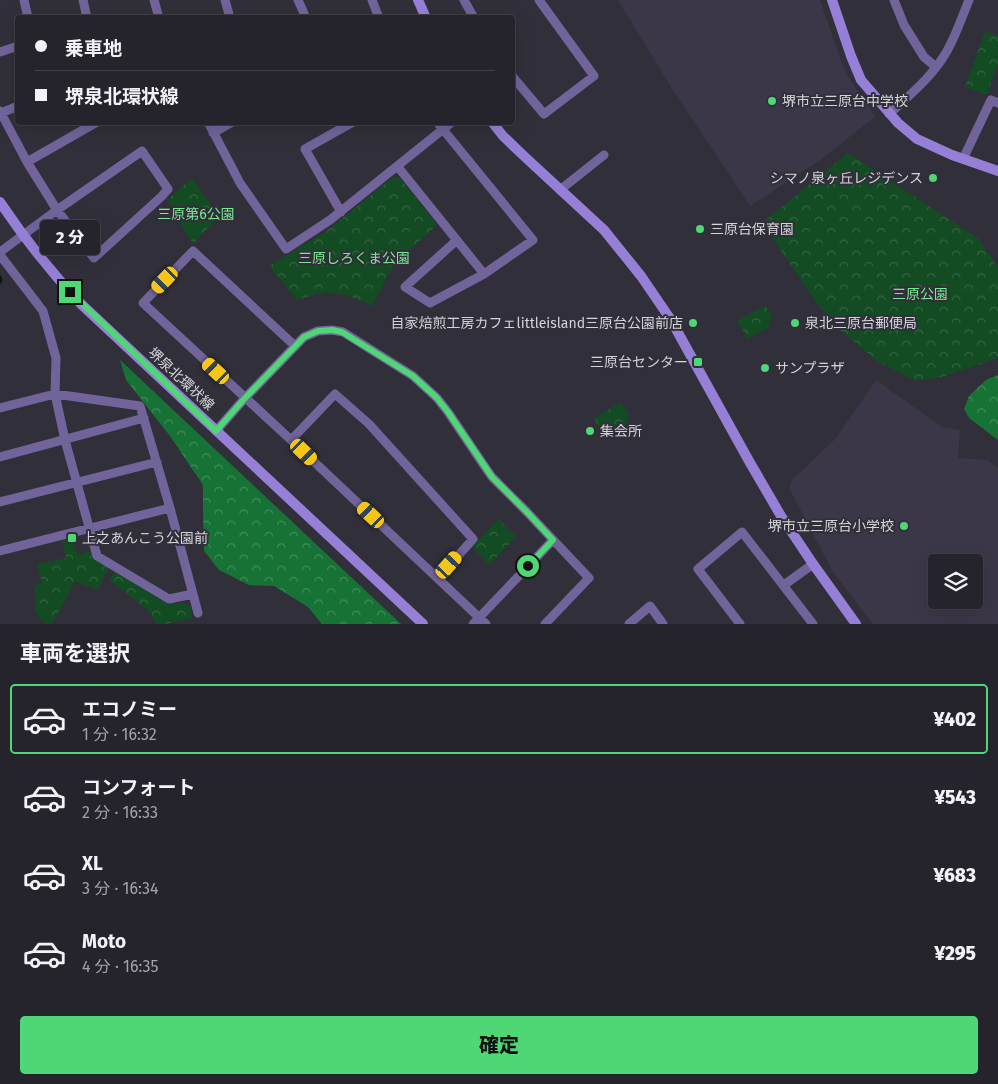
<!DOCTYPE html>
<html lang="ja">
<head>
<meta charset="utf-8">
<style>
  :root { --surface:#25232b; --page:#312f37; --text:#f1f3f6; --muted:#a3a4a9; --line:#424047; --accent:#4fd675 }
  body { margin:0; font-family:"Fira Sans","Noto Sans JP",sans-serif; background:var(--page); color:var(--text); height:100vh; display:flex; flex-direction:column; font-size:19px; white-space:nowrap }
  * { box-sizing:border-box; margin:0 }
  p { font-size:16px; color:var(--muted) }
  .icon { flex:none; width:28px; height:28px; fill:none; stroke:currentColor; stroke-width:2; stroke-linecap:round; stroke-linejoin:round }
  .map { position:relative; height:624px; overflow:hidden }
  .sheet { display:flex; flex-direction:column; background:var(--surface); flex:1 }
  .sheet>* { flex:none }
  .banner { position:absolute; left:15px; top:15px; width:500px; height:110px; border-radius:5px; box-shadow:0 5px 20px #0002,0 0 0 1px var(--line); display:grid; align-content:center; height:110px; padding:0 20px; background:var(--surface) }
  .controls { position:absolute; left:928px; top:554px; display:grid; gap:10px }
  .controls a { display:grid; place-items:center; width:55px; height:55px; border-radius:5px; background:var(--surface); box-shadow:0 5px 20px #0002,0 0 0 1px var(--line); font-size:25px }
  .end { position:absolute; width:22px; height:22px; margin:-11px; border:6px solid #4fd675; background:#111; box-shadow:0 0 0 2px #111 }
  .from { border-radius:50% }
  .bubble { position:absolute; height:35px; border-radius:5px; background:var(--surface); box-shadow:0 5px 20px #0002,0 0 0 1px var(--line); font-size:16px; font-weight:800; line-height:35px; text-align:center }
  .car { position:absolute; width:15px; height:30px; margin:-15px -8px; border-radius:6px; box-shadow:0 0 4px 1px #0007; background:linear-gradient(#f5c518 24%,#345 0 40%,#f5c518 0 76%,#345 0 86%,#f5c518 0) }
  .banner b { display:flex; align-items:center; gap:18px; height:48px; font-size:19px }
  .banner b+b { border-top:1px solid var(--line) }
  .banner i { width:12px; height:12px; background:var(--text) }
  ul { padding:0; list-style:none }
  li { display:flex; align-items:center; gap:15px; height:70px; margin:0 10px 8px; padding:0 10px; border:2px solid transparent; border-radius:5px }
  li div { flex:1 }
  li b { display:block; font-size:19px }
  li em { font-style:normal; font-weight:800 }
  li.selected { border-color:var(--accent) }
  li>.icon { width:45px; height:45px; stroke-width:1.5 }
  h2 { padding:0 20px; font-size:22px; line-height:60px }
  .button { display:flex; gap:10px; margin-top:auto; padding:10px 20px }
  .button a { flex:1; height:58px; border-radius:5px; background:var(--accent); color:#111; font-size:20px; font-weight:800; line-height:58px; text-align:center }
  .map>svg:first-child { display:block }
</style>
</head>
<body>
<div class="map">
<svg width="998" height="624" viewBox="0 0 998 624">
  <defs>
    <pattern id="forest-crowns" width="20" height="18" patternUnits="userSpaceOnUse" patternTransform="scale(1.25)"><rect width="20" height="18" fill="#167335"/><path d="M2 6a3 3 0 1 1 6 0M12 15a3 3 0 1 1 6 0" fill="none" stroke="#428c5b"/></pattern>
    <pattern id="park-crowns" width="20" height="18" patternUnits="userSpaceOnUse" patternTransform="scale(1.25)"><rect width="20" height="18" fill="#134b23"/><path d="M2 6a3 3 0 1 1 6 0M12 15a3 3 0 1 1 6 0" fill="none" stroke="#346442"/></pattern>
  </defs>
  <rect width="100%" height="100%" fill="#312f39"/>
  <!-- built -->
  <path fill="#3b3748" fill-rule="evenodd" d="M618,0H820L844,69L853,84L875,117L819,161L750,206L674,92Z
    M876,380L942,427L960,430L958,458L988,460L998,468V624H873L833,572L790,490V484L793,479L836,438ZM936,562H974V600H936Z"/>
  <!-- forest -->
  <path fill="url(#forest-crowns)" d="M120,360L401,624H322L308,607L274,586L249,585L219,570L204,551L203,511V485L170,436L126,380Z
    M998,375V440L969,418L964,409L969,396L986,380Z"/>
  <!-- park -->
  <path fill="url(#park-crowns)" d="M985,31L998,36V63L987,95L965,87Z
    M848,153L979,239L998,268V358L942,377L916,381L877,361L840,330L816,302L762,223Z
    M393,177H398L400,178L437,225L395,263L372,306C357,298 339,291 321,293C313,294 305,298 297,300L269,266L328,230Z
    M192,178L219,216L193,244L167,200Z
    M765,305L773,318L768,321L771,326L748,339L737,321Z
    M620,403C639,420 622,431 606,439L594,418Z
    M499,519L516,537L489,565L472,547Z
    M73,538L78,555L91,551L93,557L109,568L104,575L99,590L75,582L52,624C43,624 40,618 35,612V585L42,583L37,564L66,558L62,541Z
    M115,571L167,604L185,603L190,606L192,618L165,624H156L150,612L109,580Z"/>
  <g fill="none" stroke-linecap="round" stroke-linejoin="round">
    <!-- stream -->
    <path stroke="#011b07" stroke-width="3" d="M0,277L1,280L0,282"/>
    <!-- street -->
    <path stroke="#71649b" stroke-width="9" d="M24,0L28,18
      M83,0L87,18
      M154,0L159,18
      M225,0L230,18
      M298,0L306,18
      M372,0L379,18
      M464,0L474,18
      M894,0L904,25L924,57L936,67
      M0,52L18,46
      M512,76L544,114L594,76L539,0
      M0,111L27,162L57,210L94,258L162,196L168,189L142,151L57,210L0,252
      M1,113L18,106
      M889,114C910,95 933,76 947,51C956,35 962,17 969,0
      M208,122L240,183L286,249L330,220L452,122
      M437,122L533,240L484,274L430,303L405,287L457,240
      M213,133L232,122
      M963,159L991,100L998,103
      M27,162L97,122
      M398,167L484,274
      M560,190L604,155
      M341,212L305,149L353,122
      M0,255L43,311L56,358L55,394L65,440L97,556L169,599L193,594
      M295,346L193,251L143,303L291,440L486,624
      M0,408L55,394L140,406L170,508L198,613
      M216,431L245,398L304,337L318,331L332,330L343,332L413,376L437,398L448,412L483,464L492,477L527,512L589,578L545,624
      M291,440L335,394L369,424L473,539L438,578
      M0,457L144,418
      M0,502L157,462
      M0,551L170,508
      M784,585L813,564
      M473,624L553,540
      M629,624L650,606L663,624
      M740,624L698,569L742,532L813,624"/>
    <!-- secondary -->
    <path stroke="#9680d7" stroke-width="10" d="M418,0L426,18
      M832,0L851,56L861,80L898,123L917,139L952,155L998,171
      M492,122L503,136L525,157L604,230L641,276L671,320L749,461L781,516L813,564L856,624
      M0,202C24,238 51,272 81,304L423,624"/>
  </g>
  <g fill="none" stroke-linecap="round" stroke-linejoin="round">
    <!-- route -->
    <path stroke="#4fd675" stroke-width="6" d="M70,292L216,431L245,398L304,337L318,331L332,330L342,332L413,376L437,398L448,412L492,477L527,512L553,540L528,566"/>
  </g>
  <!-- markers -->
  <g fill="#4fd675" stroke="#312f39" stroke-width="2">
    <circle cx="772" cy="101" r="5"/>
    <circle cx="933" cy="178" r="5"/>
    <circle cx="700" cy="229" r="5"/>
    <circle cx="693" cy="323" r="5"/>
    <circle cx="795" cy="323" r="5"/>
    <rect x="693" y="357" width="10" height="10" rx="2.5"/>
    <circle cx="765" cy="368" r="5"/>
    <circle cx="590" cy="431" r="5"/>
    <circle cx="904" cy="526" r="5"/>
    <rect x="67" y="533" width="10" height="10" rx="2.5"/>
  </g>
  <g text-anchor="middle" dominant-baseline="central" stroke-width="4" stroke-linejoin="round" paint-order="stroke">
    <!-- poi labels -->
    <g font-size="14" fill="#d4d3da" stroke="#312f39" text-anchor="start">
      <text x="782" y="101">堺市立三原台中学校</text>
      <text x="923" y="178" text-anchor="end">シマノ泉ヶ丘レジデンス</text>
      <text x="710" y="229">三原台保育園</text>
      <text x="683" y="323" text-anchor="end">自家焙煎工房カフェlittleisland三原台公園前店</text>
      <text x="805" y="323">泉北三原台郵便局</text>
      <text x="688" y="362" text-anchor="end">三原台センター</text>
      <text x="775" y="368">サンプラザ</text>
      <text x="600" y="431">集会所</text>
      <text x="894" y="526" text-anchor="end">堺市立三原台小学校</text>
      <text x="82" y="538">上之あんこう公園前</text>
    </g>
    <!-- park labels -->
    <g font-size="14" fill="#7ae993" stroke="#312f39">
      <text x="196" y="214">三原第6公園</text>
      <text x="354" y="258">三原しろくま公園</text>
      <text x="920" y="294">三原公園</text>
    </g>
    <!-- street labels -->
    <g font-size="14" fill="#d4d3da" stroke="#312f39">
      <text transform="translate(181 379) rotate(43)">堺泉北環状線</text>
    </g>
  </g>
</svg>
<div class="controls">
<a><svg class="icon" aria-label="layers" viewBox="0 0 24 24"><path d="M12 4l9 5-9 5-9-5zM3 14l9 5 9-5"/></svg></a>
</div>
<i class="end from" style="left:528px;top:566px"></i>
<i class="end" style="left:70px;top:292px"></i>
<div class="bubble" style="left:40px;top:220px;width:60px">2 分</div>
<i class="car" style="left:165px;top:280px;rotate:224deg"></i>
<i class="car" style="left:216px;top:371px;rotate:313deg"></i>
<i class="car" style="left:304px;top:452px;rotate:134deg"></i>
<i class="car" style="left:371px;top:515px;rotate:313deg"></i>
<i class="car" style="left:449px;top:565px;rotate:42deg"></i>
<div class="banner">
<b><i class="from"></i>乗車地</b>
<b><i></i>堺泉北環状線</b>
</div>
</div>
<section class="sheet">
<h2>車両を選択</h2>
<ul>
<li class="selected"><svg class="icon" aria-label="car" viewBox="0 0 24 24"><path d="M5 17H2v-5l4-1 3-4h7l3 4 3 1v5h-3M9 17h6M6 11h13"/><circle cx="7" cy="17" r="2"/><circle cx="17" cy="17" r="2"/></svg><div><b>エコノミー</b><p>1 分 · 16:32</p></div><em>¥402</em></li>
<li><svg class="icon" aria-label="car" viewBox="0 0 24 24"><path d="M5 17H2v-5l4-1 3-4h7l3 4 3 1v5h-3M9 17h6M6 11h13"/><circle cx="7" cy="17" r="2"/><circle cx="17" cy="17" r="2"/></svg><div><b>コンフォート</b><p>2 分 · 16:33</p></div><em>¥543</em></li>
<li><svg class="icon" aria-label="car" viewBox="0 0 24 24"><path d="M5 17H2v-5l4-1 3-4h7l3 4 3 1v5h-3M9 17h6M6 11h13"/><circle cx="7" cy="17" r="2"/><circle cx="17" cy="17" r="2"/></svg><div><b>XL</b><p>3 分 · 16:34</p></div><em>¥683</em></li>
<li><svg class="icon" aria-label="car" viewBox="0 0 24 24"><path d="M5 17H2v-5l4-1 3-4h7l3 4 3 1v5h-3M9 17h6M6 11h13"/><circle cx="7" cy="17" r="2"/><circle cx="17" cy="17" r="2"/></svg><div><b>Moto</b><p>4 分 · 16:35</p></div><em>¥295</em></li>
</ul>
<div class="button"><a>確定</a></div>
</section>
</body>
</html>
